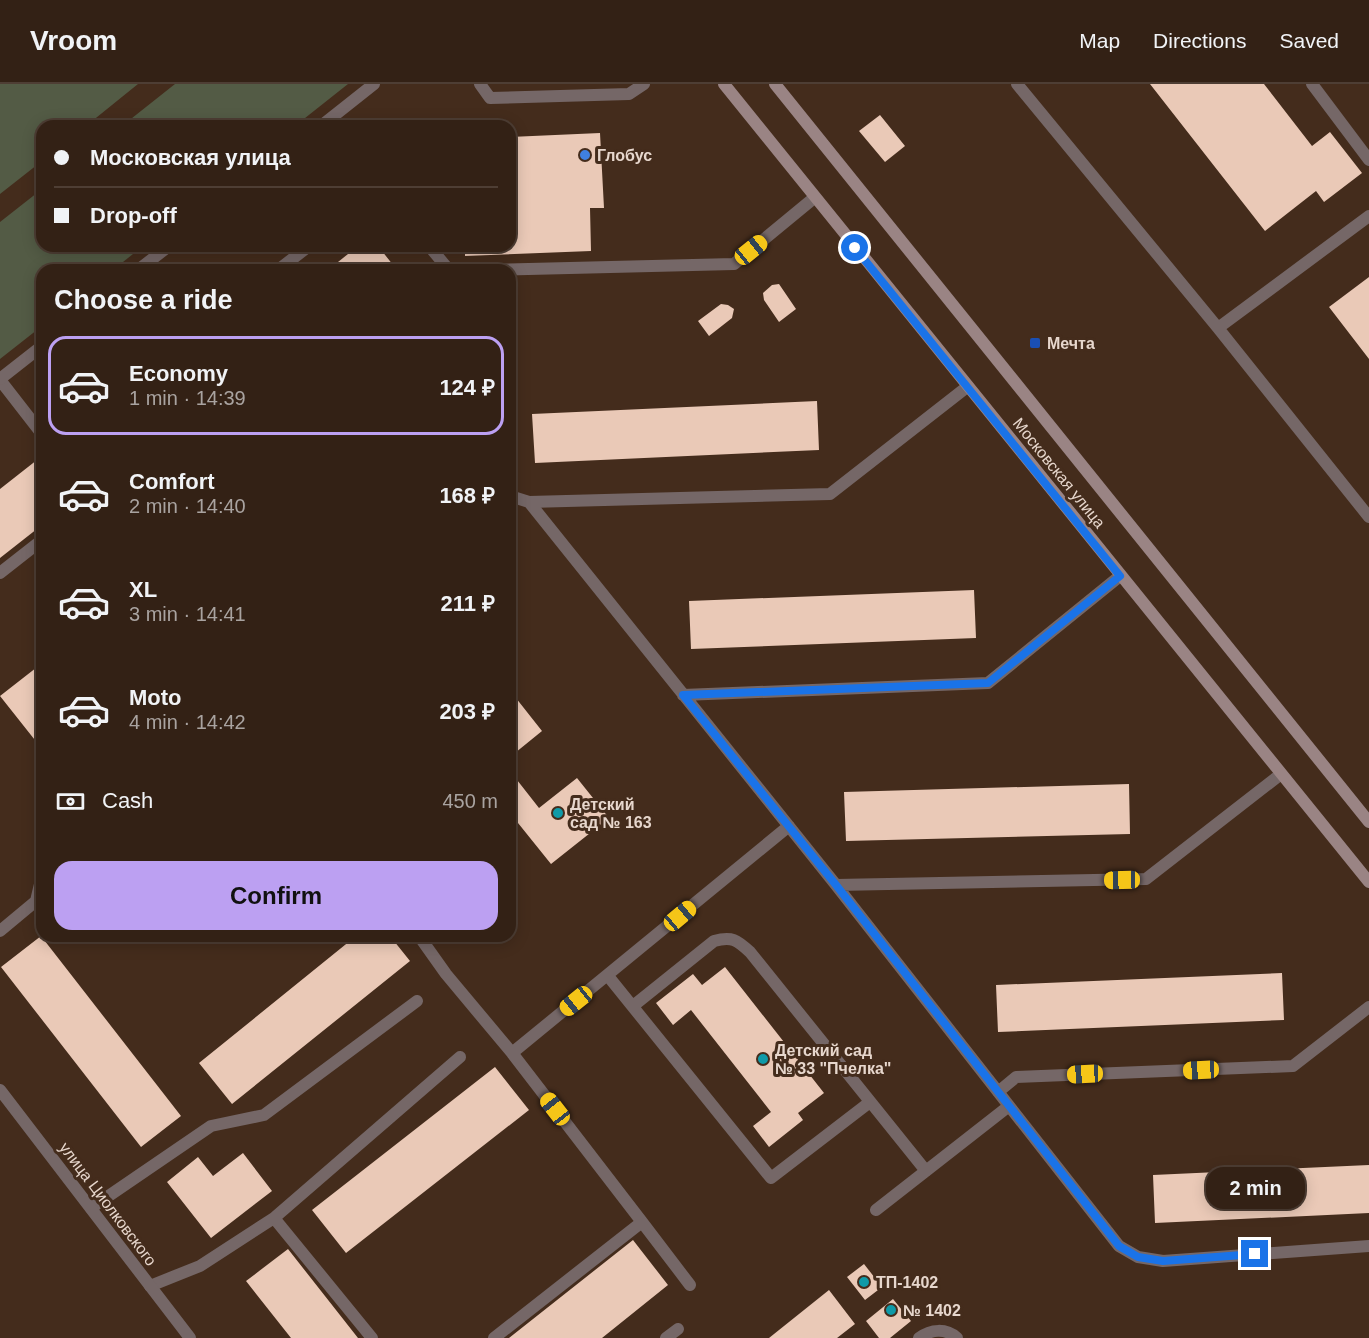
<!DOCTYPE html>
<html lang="en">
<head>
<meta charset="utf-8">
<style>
  :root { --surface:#332115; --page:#3e2e22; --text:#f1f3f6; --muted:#a9a3a0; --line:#4e3e34; --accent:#bca0f2 }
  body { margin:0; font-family:Arial,sans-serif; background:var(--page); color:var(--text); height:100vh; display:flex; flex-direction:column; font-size:22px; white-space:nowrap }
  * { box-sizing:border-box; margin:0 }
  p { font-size:20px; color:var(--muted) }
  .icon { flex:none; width:33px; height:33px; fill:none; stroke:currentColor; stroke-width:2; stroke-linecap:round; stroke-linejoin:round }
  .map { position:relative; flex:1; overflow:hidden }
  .sheet { position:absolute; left:36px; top:180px; width:480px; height:678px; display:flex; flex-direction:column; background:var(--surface); border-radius:18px; box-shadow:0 3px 15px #0003,0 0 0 2px var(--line) }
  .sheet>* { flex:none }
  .guide { position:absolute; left:36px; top:36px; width:480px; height:132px; border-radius:18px; box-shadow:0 3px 15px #0003,0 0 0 2px var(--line); display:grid; align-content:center; height:132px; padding:0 18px; background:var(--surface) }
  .end { position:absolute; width:27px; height:27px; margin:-14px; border:8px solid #1a73e8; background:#fff; box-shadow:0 0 0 3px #fff }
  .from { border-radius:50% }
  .bubble { position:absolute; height:42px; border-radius:18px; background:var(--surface); box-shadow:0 3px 15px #0003,0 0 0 2px var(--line); font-size:20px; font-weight:700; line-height:42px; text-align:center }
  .car { position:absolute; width:18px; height:36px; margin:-18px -9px; border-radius:8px; box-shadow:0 0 4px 2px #0007; background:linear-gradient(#f5c518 24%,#345 0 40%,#f5c518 0 76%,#345 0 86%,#f5c518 0) }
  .guide b { display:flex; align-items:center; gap:21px; height:57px; font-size:22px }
  .guide b+b { border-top:2px solid var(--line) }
  .guide i { width:15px; height:15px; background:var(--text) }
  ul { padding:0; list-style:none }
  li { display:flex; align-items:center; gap:18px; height:99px; margin:0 12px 9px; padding:0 6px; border:3px solid transparent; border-radius:18px }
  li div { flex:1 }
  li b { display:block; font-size:22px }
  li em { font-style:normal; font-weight:700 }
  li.on { border-color:var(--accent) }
  li>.icon { width:54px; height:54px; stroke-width:1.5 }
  h2 { padding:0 18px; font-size:27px; line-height:72px }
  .pay { display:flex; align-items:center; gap:15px; height:66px; padding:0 18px; font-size:22px }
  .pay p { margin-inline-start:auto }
  .primary-button { display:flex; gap:12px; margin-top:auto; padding:12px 18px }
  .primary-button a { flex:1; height:69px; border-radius:18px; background:var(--accent); color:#111; font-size:24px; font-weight:700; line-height:69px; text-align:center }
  header { display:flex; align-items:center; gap:36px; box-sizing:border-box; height:84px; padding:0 30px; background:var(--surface); border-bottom:2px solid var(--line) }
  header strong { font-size:28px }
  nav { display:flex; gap:33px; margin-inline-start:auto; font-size:21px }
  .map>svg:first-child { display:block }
</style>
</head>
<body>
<header>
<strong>Vroom</strong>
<nav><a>Map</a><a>Directions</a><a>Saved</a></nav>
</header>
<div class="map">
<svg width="1369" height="1254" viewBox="0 0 1369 1254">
  <rect width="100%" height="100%" fill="#442c1c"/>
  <!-- green -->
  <path fill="#535b45" d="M0,0H138L86,42H42V77L0,110Z
    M175,0H348L295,42H122Z
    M42,105V162H143L113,186H42V242L0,275V138Z"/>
  <!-- building -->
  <path fill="#eac9b7" d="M1150,0H1264L1312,62L1330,48L1362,89L1324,118L1316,107L1265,147Z
    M880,31L905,62L885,78L859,47Z
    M600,49L604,124H590L591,167L465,172V162H510V53Z
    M358,162H378L397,186H328Z
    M1369,193V275L1329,223Z
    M779,200L796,225L779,238L764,216L763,209L772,201Z
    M721,220L728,221L734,225L732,234L709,252L698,237Z
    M817,317L819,366L535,379L532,330Z
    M42,372V441L0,474V405Z
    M974,506L976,554L691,565L689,517Z
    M41,580L42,582V665L0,612Z
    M512,609L542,647L510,673V610Z
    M510,687L539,724L577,694L609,734L551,780L518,739L510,745Z
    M1129,700L1130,750L846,757L844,708Z
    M41,852L181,1032L141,1063L1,883Z
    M356,852H390L410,877L232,1020L199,979Z
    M725,883L824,1009L798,1029L803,1036L769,1063L753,1042L771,1028L691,926L673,941L656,919L693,890L702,901Z
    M1282,889L1284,936L998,948L996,901Z
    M495,983L529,1026L346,1169L312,1126Z
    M243,1069L272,1107L211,1154L167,1098L198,1073L213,1092Z
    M1369,1081V1129L1155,1139L1153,1091Z
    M633,1156L668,1201L602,1254H509Z
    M288,1165L358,1254H291L246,1197Z
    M864,1180L882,1203L865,1216L847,1193Z
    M829,1206L855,1240L837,1254H769Z
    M893,1215L911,1237L890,1254H879L866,1237Z"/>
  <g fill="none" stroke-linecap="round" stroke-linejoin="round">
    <!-- service -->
    <path stroke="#756767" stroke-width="12" d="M480,0L490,14L629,10L644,0
      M1017,0L1218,244L1369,433
      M1312,0L1369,76
      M429,162L449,186
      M278,186L309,162
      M489,186L734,180L814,114
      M1218,244L1369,132
      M0,296L42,350
      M967,303L830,410L529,418L836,801L1119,1162L1138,1173L1163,1177L1369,1162
      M510,412L529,418
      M0,489L42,456
      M683,611L988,599L1120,492
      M836,801L1146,795L1281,690
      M0,847L36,817L42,792
      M419,852L446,890L512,969L642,1138
      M608,892L771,1094L870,1018
      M633,922L714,857C732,852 737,856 750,868L926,1087
      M512,969L789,742
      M998,1008L1016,993L1293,982L1369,923
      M91,1124L211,1042L264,1031L417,917
      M876,1126L1009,1022
      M274,1134L460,973
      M150,1202L200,1182L274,1134L372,1254
      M494,1254L642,1138L690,1201
      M666,1254L678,1245
      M919,1254C931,1245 946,1244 957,1254"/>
    <!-- minor -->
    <path stroke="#756767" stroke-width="12" d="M321,42L374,0
      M138,186L169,162
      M0,295L42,262
      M0,1006L190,1254"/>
    <!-- secondary -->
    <path stroke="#9a8484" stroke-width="12" d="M724,0L1369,798
      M775,0L1369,738"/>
  </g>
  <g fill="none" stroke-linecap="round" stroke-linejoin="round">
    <!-- route -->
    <path stroke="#1a73e8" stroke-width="8" d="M855,164L1120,492L988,599L683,611L836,801L1119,1162L1138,1173L1163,1177L1255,1170"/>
  </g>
  <!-- markers -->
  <circle fill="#3f7fe0" stroke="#442c1c" stroke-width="2" cx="585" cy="71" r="6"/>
  <rect fill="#1a4fb4" stroke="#442c1c" stroke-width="2" x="1029" y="253" width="12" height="12" rx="3"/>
  <g fill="#0f9aa8" stroke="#442c1c" stroke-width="2">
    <circle cx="558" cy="729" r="6"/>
    <circle cx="763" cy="975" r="6"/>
    <circle cx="864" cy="1198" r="6"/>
    <circle cx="891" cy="1226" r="6"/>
  </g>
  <g text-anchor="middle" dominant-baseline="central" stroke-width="6" stroke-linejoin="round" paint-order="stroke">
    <!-- poi labels -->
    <g font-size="16" font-weight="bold" fill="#e7d7cd" stroke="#442c1c" text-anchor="start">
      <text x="597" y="71">Глобус</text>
      <text x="1047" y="259">Мечта</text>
      <text x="570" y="720">Детский<tspan x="570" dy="18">сад № 163</tspan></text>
      <text x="775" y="966">Детский сад<tspan x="775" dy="18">№ 33 "Пчелка"</tspan></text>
      <text x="876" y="1198">ТП-1402</text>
      <text x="903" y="1226">№ 1402</text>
    </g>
    <!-- street labels -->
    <g font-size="16" fill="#e7d7cd" stroke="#442c1c">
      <text transform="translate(1059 389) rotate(51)">Московская улица</text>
      <text transform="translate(108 1120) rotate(53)">улица Циолковского</text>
    </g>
  </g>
</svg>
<i class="end from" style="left:855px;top:164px"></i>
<i class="end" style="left:1255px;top:1170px"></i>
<div class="bubble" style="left:1206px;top:1083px;width:99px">2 min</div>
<i class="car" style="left:751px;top:166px;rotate:51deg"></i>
<i class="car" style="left:1122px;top:796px;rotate:269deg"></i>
<i class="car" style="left:680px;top:832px;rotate:50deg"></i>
<i class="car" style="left:576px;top:917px;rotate:231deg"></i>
<i class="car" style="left:1201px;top:986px;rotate:267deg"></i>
<i class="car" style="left:1085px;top:990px;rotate:267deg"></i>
<i class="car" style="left:555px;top:1025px;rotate:322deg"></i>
<div class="guide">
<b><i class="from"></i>Московская улица</b>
<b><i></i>Drop-off</b>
</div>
<section class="sheet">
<h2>Choose a ride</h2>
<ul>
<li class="on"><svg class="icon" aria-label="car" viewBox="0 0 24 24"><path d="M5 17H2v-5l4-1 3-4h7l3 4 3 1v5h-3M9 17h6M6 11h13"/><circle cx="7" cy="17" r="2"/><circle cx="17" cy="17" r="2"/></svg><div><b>Economy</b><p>1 min · 14:39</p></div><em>124 ₽</em></li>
<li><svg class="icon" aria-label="car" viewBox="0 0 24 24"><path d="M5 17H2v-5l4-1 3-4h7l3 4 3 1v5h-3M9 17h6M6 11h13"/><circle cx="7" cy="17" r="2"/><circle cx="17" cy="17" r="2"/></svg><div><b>Comfort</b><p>2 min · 14:40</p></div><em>168 ₽</em></li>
<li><svg class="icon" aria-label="car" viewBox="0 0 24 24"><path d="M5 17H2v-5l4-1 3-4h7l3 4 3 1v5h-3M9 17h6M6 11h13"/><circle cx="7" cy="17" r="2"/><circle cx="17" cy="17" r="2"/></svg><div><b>XL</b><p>3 min · 14:41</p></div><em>211 ₽</em></li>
<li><svg class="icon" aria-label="car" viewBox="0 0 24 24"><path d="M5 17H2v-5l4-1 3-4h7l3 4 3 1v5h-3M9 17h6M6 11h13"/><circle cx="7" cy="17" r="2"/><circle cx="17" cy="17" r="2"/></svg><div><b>Moto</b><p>4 min · 14:42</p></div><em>203 ₽</em></li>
</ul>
<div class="pay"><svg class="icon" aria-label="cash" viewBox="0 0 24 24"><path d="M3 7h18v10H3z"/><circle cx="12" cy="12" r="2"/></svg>Cash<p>450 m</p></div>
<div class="primary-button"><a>Confirm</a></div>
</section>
</div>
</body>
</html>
